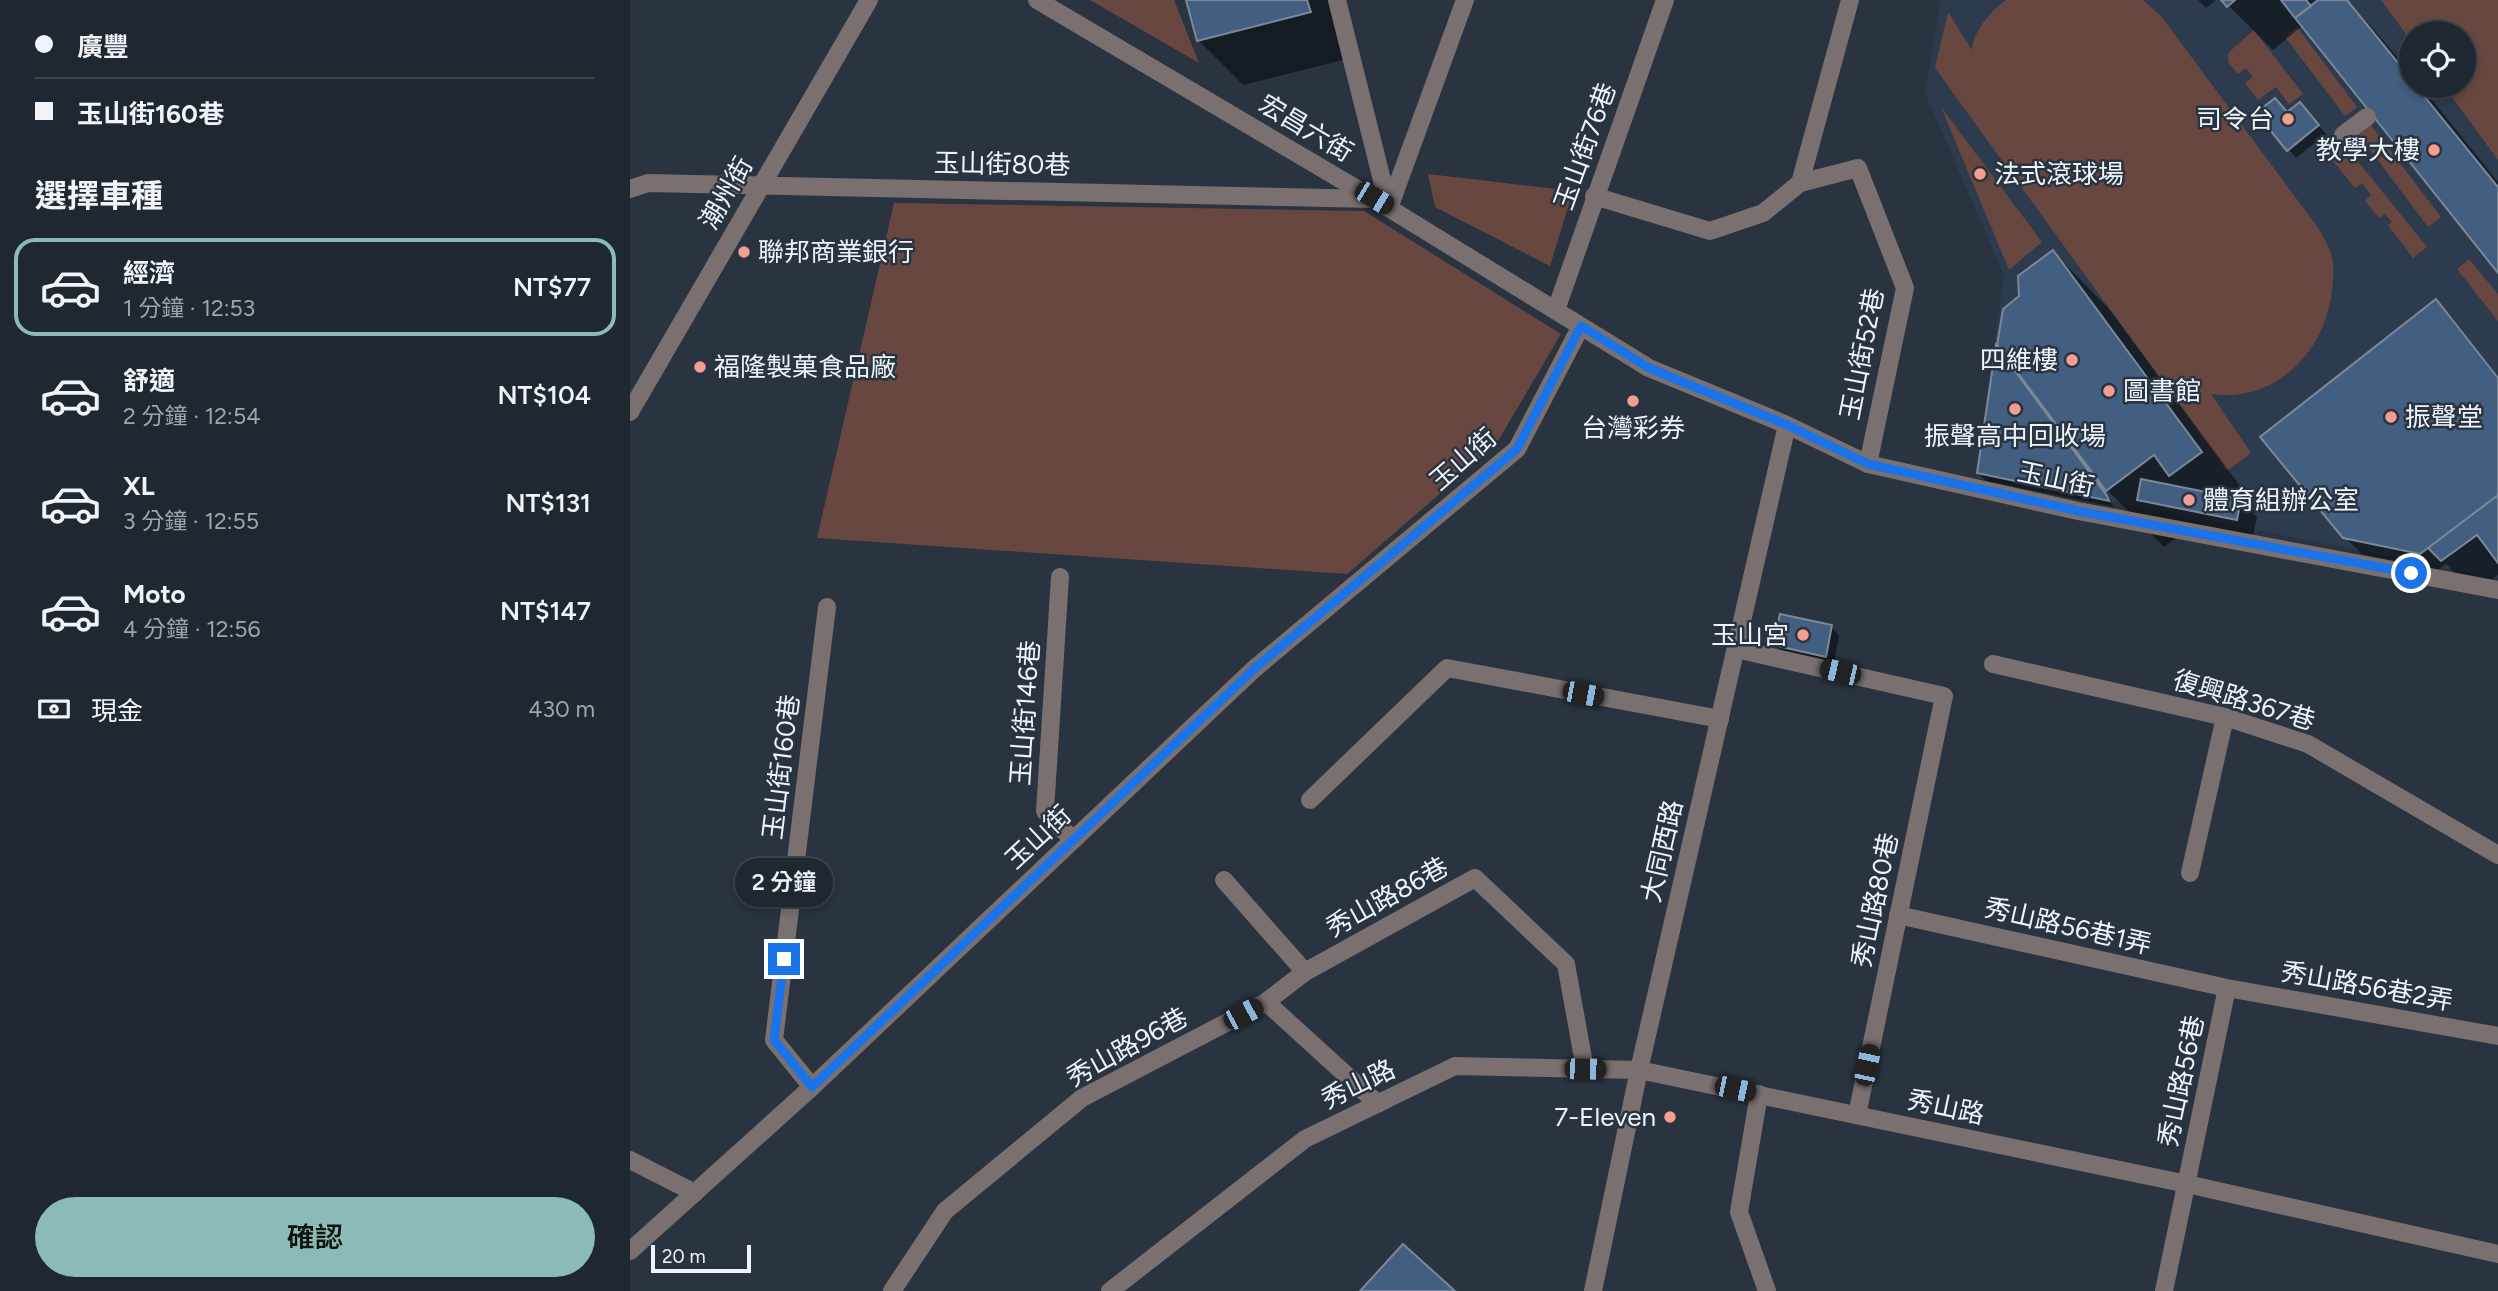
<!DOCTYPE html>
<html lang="zh-TW">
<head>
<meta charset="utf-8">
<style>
  :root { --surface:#1f2730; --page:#2c333c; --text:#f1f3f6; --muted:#a1a5ab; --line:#3c444c; --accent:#8bbbb9 }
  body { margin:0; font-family:Figtree,"Noto Sans TC",sans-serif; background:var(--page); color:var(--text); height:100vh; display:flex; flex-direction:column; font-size:26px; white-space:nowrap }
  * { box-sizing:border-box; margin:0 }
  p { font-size:23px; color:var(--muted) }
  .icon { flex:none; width:38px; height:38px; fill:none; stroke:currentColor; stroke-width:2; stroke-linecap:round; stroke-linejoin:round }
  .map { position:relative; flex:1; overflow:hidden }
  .side { display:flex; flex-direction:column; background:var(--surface); width:630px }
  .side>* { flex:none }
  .guide { display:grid; align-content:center; height:154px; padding:0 35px; background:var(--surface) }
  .fabs { position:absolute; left:1769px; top:21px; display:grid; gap:14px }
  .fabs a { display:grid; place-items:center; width:77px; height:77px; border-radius:50%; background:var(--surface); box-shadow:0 4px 10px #0003,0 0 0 2px var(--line); font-size:35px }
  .scale { position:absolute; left:21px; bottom:18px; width:100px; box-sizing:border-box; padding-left:7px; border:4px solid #edf4fc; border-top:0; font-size:19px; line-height:24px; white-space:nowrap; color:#edf4fc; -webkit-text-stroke:5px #293440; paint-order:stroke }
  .end { position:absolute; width:32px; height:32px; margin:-16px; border:9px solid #1a73e8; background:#fff; box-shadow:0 0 0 4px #fff }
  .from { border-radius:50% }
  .bubble { position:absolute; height:49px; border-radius:24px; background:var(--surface); box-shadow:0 4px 10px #0003,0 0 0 2px var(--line); font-size:23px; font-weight:600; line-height:49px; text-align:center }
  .car { position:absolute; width:21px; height:42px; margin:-21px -10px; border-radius:9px; box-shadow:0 0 5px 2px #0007; background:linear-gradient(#222 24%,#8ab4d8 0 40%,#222 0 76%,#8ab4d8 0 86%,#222 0) }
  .guide b { display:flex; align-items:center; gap:24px; height:66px; font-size:26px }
  .guide b+b { border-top:2px solid var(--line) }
  .guide i { width:18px; height:18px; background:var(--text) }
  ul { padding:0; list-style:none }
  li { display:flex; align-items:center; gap:21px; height:98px; margin:0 14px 10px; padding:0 21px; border:4px solid transparent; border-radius:21px }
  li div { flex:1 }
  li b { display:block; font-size:26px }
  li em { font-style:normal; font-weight:600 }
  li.on { border-color:var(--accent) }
  li>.icon { width:63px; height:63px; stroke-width:1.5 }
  h2 { padding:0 35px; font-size:32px; line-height:84px }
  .pay { display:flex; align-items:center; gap:18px; height:77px; padding:0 35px; font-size:26px }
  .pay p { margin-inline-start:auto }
  .cta { display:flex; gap:14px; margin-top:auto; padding:14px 35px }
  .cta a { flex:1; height:80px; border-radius:42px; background:var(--accent); color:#111; font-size:28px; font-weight:600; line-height:80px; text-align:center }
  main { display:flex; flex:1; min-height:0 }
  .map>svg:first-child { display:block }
</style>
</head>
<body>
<main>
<section class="side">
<div class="guide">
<b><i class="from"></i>廣豐</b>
<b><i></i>玉山街160巷</b>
</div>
<h2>選擇車種</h2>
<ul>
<li class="on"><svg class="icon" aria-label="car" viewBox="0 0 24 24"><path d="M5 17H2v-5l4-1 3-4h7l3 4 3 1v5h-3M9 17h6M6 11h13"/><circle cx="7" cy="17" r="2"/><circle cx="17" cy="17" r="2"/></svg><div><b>經濟</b><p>1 分鐘 · 12:53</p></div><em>NT$77</em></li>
<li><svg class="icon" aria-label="car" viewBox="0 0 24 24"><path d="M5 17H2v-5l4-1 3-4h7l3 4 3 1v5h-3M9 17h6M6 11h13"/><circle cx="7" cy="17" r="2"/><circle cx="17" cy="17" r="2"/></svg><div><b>舒適</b><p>2 分鐘 · 12:54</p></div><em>NT$104</em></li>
<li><svg class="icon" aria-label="car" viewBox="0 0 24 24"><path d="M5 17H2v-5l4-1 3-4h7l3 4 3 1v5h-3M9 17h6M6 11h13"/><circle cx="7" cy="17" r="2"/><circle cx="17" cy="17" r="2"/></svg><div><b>XL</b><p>3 分鐘 · 12:55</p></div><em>NT$131</em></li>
<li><svg class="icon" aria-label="car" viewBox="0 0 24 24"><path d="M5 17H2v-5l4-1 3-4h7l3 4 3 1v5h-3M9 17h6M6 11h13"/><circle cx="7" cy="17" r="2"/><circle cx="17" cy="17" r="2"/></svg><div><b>Moto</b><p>4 分鐘 · 12:56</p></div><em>NT$147</em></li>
</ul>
<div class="pay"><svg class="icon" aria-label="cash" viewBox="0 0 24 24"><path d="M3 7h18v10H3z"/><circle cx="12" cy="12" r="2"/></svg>現金<p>430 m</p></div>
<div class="cta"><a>確認</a></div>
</section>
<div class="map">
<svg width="1868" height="1291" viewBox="0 0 1868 1291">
  <rect width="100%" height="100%" fill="#293440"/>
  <!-- built -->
  <path fill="#2c3b4d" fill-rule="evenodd" d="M1311,0H1868V578L1346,474L1374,275L1295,93ZM1782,33H1834V86H1782Z"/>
  <!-- green -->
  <path fill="#694741" d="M460,0H544L569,63Z
    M1376,0H1513L1531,16L1689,229C1693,237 1698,245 1701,254C1705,265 1703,280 1702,291C1695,352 1646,403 1581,394L1621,453L1597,471L1305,68L1318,12L1342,50C1343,31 1361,11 1376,0Z
    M1751,0H1868V160L1814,86H1834V33H1782L1781,41Z
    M1667,27L1727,107L1715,116L1655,37Z
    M1624,30L1673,94L1659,104L1646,87L1628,100L1615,83L1623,77L1616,68L1608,74L1598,62V53Z
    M1311,107L1412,242L1379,270Z
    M1741,125L1811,217L1798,227L1729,135Z
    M1709,138L1797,247L1783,258L1758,225L1762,222L1755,214L1749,218L1735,201L1741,195L1732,183L1725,188L1694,150Z
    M798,174L943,191L920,266L805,207Z
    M264,203L734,211L931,334L865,446L717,574L187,538Z
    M1839,259L1868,294V321L1827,269Z"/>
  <!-- shadow -->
  <path fill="#0007" d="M558,0H710L724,57L613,85L568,40Z
    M1568,0H1586L1576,8Z
    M1593,0H1718L1782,74V86H1791L1868,182V271L1672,26L1643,50Z
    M1677,112L1696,134L1666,158L1629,113Z
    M1423,252L1480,310L1628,510L1623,513L1627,517L1623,536L1565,524L1534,547L1477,490L1437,436L1434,438L1484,507L1356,481L1348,473L1368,349L1378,356L1390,297Z
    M1806,301L1868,376V575L1845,592L1816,564L1808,570L1732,554L1714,537Z
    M1201,627L1209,635L1204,663L1153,652L1145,644Z"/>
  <!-- building -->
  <path fill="#425f81" stroke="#7c8896" stroke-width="2" d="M556,0H677L681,12L567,41Z
    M1591,0H1605L1597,7Z
    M1651,0H1676L1681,6L1665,18Z
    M1688,0H1717L1782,80V86H1786L1868,187V273L1665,18Z
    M1645,98L1657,112L1670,102L1689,125L1657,151L1626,113Z
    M1423,250L1572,452L1539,476L1524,455L1476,491L1367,345L1373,309L1389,296L1388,276Z
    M1806,299L1868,378V495L1790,554L1713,538L1630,437Z
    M1366,345L1477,496L1479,501L1347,473Z
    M1511,479L1611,499L1607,520L1507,500Z
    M1868,495V563L1847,535L1811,561L1798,548Z
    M1150,614L1202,625L1196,657L1143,645Z
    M773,1244L825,1291H730Z"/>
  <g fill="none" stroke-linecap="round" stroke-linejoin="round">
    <!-- lane -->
    <path stroke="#7a706f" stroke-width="18" d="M707,0L759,208
      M1713,135L1737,117
      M1170,183L1220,0
      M0,189L18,183L744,199
      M964,196L1080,231L1133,213L1170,183L1228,168L1275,288L1238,464
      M759,208L835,0
      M926,310L1035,0
      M0,412L239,0
      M430,577L415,811L443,840
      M1106,649L1314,696L1227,1115
      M1363,664L1595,717L1678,744L1868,855
      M680,800L817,668L1090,719
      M1560,873L1595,717
      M594,880L675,972
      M1268,915L1597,988L1868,1036
      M636,1002L675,972L845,878L936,964L955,1069
      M182,1087L144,1040L197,607
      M1129,1094L1109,1212L1137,1291
      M0,1160L65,1193
      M262,1291L315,1211L452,1098L636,1002L748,1104
      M1534,1291L1597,988"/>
    <!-- street -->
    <path stroke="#7a706f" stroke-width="18" d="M407,0L744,199L1019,368L1157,425L1238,464L1448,511L1868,590
      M0,1251L182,1087L624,669L887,449L951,326
      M480,1291L675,1139L825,1066L1009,1070L1557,1184L1868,1254
      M963,1291L1009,1070L1157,425"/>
  </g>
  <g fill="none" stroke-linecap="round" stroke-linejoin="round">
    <!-- route -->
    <path stroke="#1a73e8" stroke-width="9" d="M154,959L144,1040L182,1087L624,669L887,449L951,326L1019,368L1157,425L1238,464L1448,511L1781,573"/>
  </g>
  <!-- markers -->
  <g fill="#f59d8f" stroke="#293440" stroke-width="2.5">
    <circle cx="1658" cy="119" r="7"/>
    <circle cx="1804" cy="150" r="7"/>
    <circle cx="1350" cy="174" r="7"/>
    <circle cx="114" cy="252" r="7"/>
    <circle cx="1442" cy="360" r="7"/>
    <circle cx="70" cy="367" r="7"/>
    <circle cx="1479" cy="391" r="7"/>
    <circle cx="1003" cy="401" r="7"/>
    <circle cx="1385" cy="409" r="7"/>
    <circle cx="1761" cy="417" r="7"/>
    <circle cx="1559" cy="500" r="7"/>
    <circle cx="1173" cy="635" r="7"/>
    <circle cx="1040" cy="1117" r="7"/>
  </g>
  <g text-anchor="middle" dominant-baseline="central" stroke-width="5" stroke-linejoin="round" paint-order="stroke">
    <!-- poi labels -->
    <g font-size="26" fill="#edf4fc" stroke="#293440" text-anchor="start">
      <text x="1644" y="119" text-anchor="end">司令台</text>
      <text x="1790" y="150" text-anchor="end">教學大樓</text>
      <text x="1364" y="174">法式滾球場</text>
      <text x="128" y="252">聯邦商業銀行</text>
      <text x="1428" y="360" text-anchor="end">四維樓</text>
      <text x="84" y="367">福隆製菓食品廠</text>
      <text x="1493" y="391">圖書館</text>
      <text x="1775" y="417">振聲堂</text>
      <text x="1003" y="428" text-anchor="middle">台灣彩券</text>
      <text x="1385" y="436" text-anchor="middle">振聲高中回收場</text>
      <text x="1573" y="500">體育組辦公室</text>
      <text x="1159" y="635" text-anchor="end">玉山宮</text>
      <text x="1026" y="1117" text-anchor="end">7-Eleven</text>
    </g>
    <!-- street labels -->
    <g font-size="26" fill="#edf4fc" stroke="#293440">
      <text transform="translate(676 128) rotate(31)">宏昌六街</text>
      <text transform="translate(955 146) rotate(-70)">玉山街76巷</text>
      <text transform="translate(372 164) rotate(1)">玉山街80巷</text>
      <text transform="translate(96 193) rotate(-60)">潮州街</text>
      <text transform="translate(1232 354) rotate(-79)">玉山街52巷</text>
      <text transform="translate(833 459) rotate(-41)">玉山街</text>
      <text transform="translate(1426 479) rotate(12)">玉山街</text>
      <text transform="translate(1614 700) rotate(17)">復興路367巷</text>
      <text transform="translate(395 713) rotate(-86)">玉山街146巷</text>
      <text transform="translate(151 767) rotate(-83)">玉山街160巷</text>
      <text transform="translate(408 837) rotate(-43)">玉山街</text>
      <text transform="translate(1032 851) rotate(-77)">大同西路</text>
      <text transform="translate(757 897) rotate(-29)">秀山路86巷</text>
      <text transform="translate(1245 900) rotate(-78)">秀山路80巷</text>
      <text transform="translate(1438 926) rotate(13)">秀山路56巷1弄</text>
      <text transform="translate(1737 986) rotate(10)">秀山路56巷2弄</text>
      <text transform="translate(497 1047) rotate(-29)">秀山路96巷</text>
      <text transform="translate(1551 1081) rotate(-78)">秀山路56巷</text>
      <text transform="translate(728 1084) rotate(-26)">秀山路</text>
      <text transform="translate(1316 1107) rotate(12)">秀山路</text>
    </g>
  </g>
</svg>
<div class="fabs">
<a><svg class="icon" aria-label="locate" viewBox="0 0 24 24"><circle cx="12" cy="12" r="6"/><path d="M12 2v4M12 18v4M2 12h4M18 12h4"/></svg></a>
</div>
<div class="scale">20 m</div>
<i class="end from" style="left:1781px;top:573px"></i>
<i class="end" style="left:154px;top:959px"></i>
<div class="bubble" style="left:105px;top:858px;width:98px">2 分鐘</div>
<i class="car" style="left:744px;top:198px;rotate:121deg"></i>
<i class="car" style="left:1210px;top:672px;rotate:283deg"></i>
<i class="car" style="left:953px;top:694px;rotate:101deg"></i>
<i class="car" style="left:613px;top:1014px;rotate:62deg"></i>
<i class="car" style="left:1237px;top:1065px;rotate:12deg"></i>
<i class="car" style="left:955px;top:1069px;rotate:91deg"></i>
<i class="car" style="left:1105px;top:1089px;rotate:102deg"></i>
</div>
</main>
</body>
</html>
